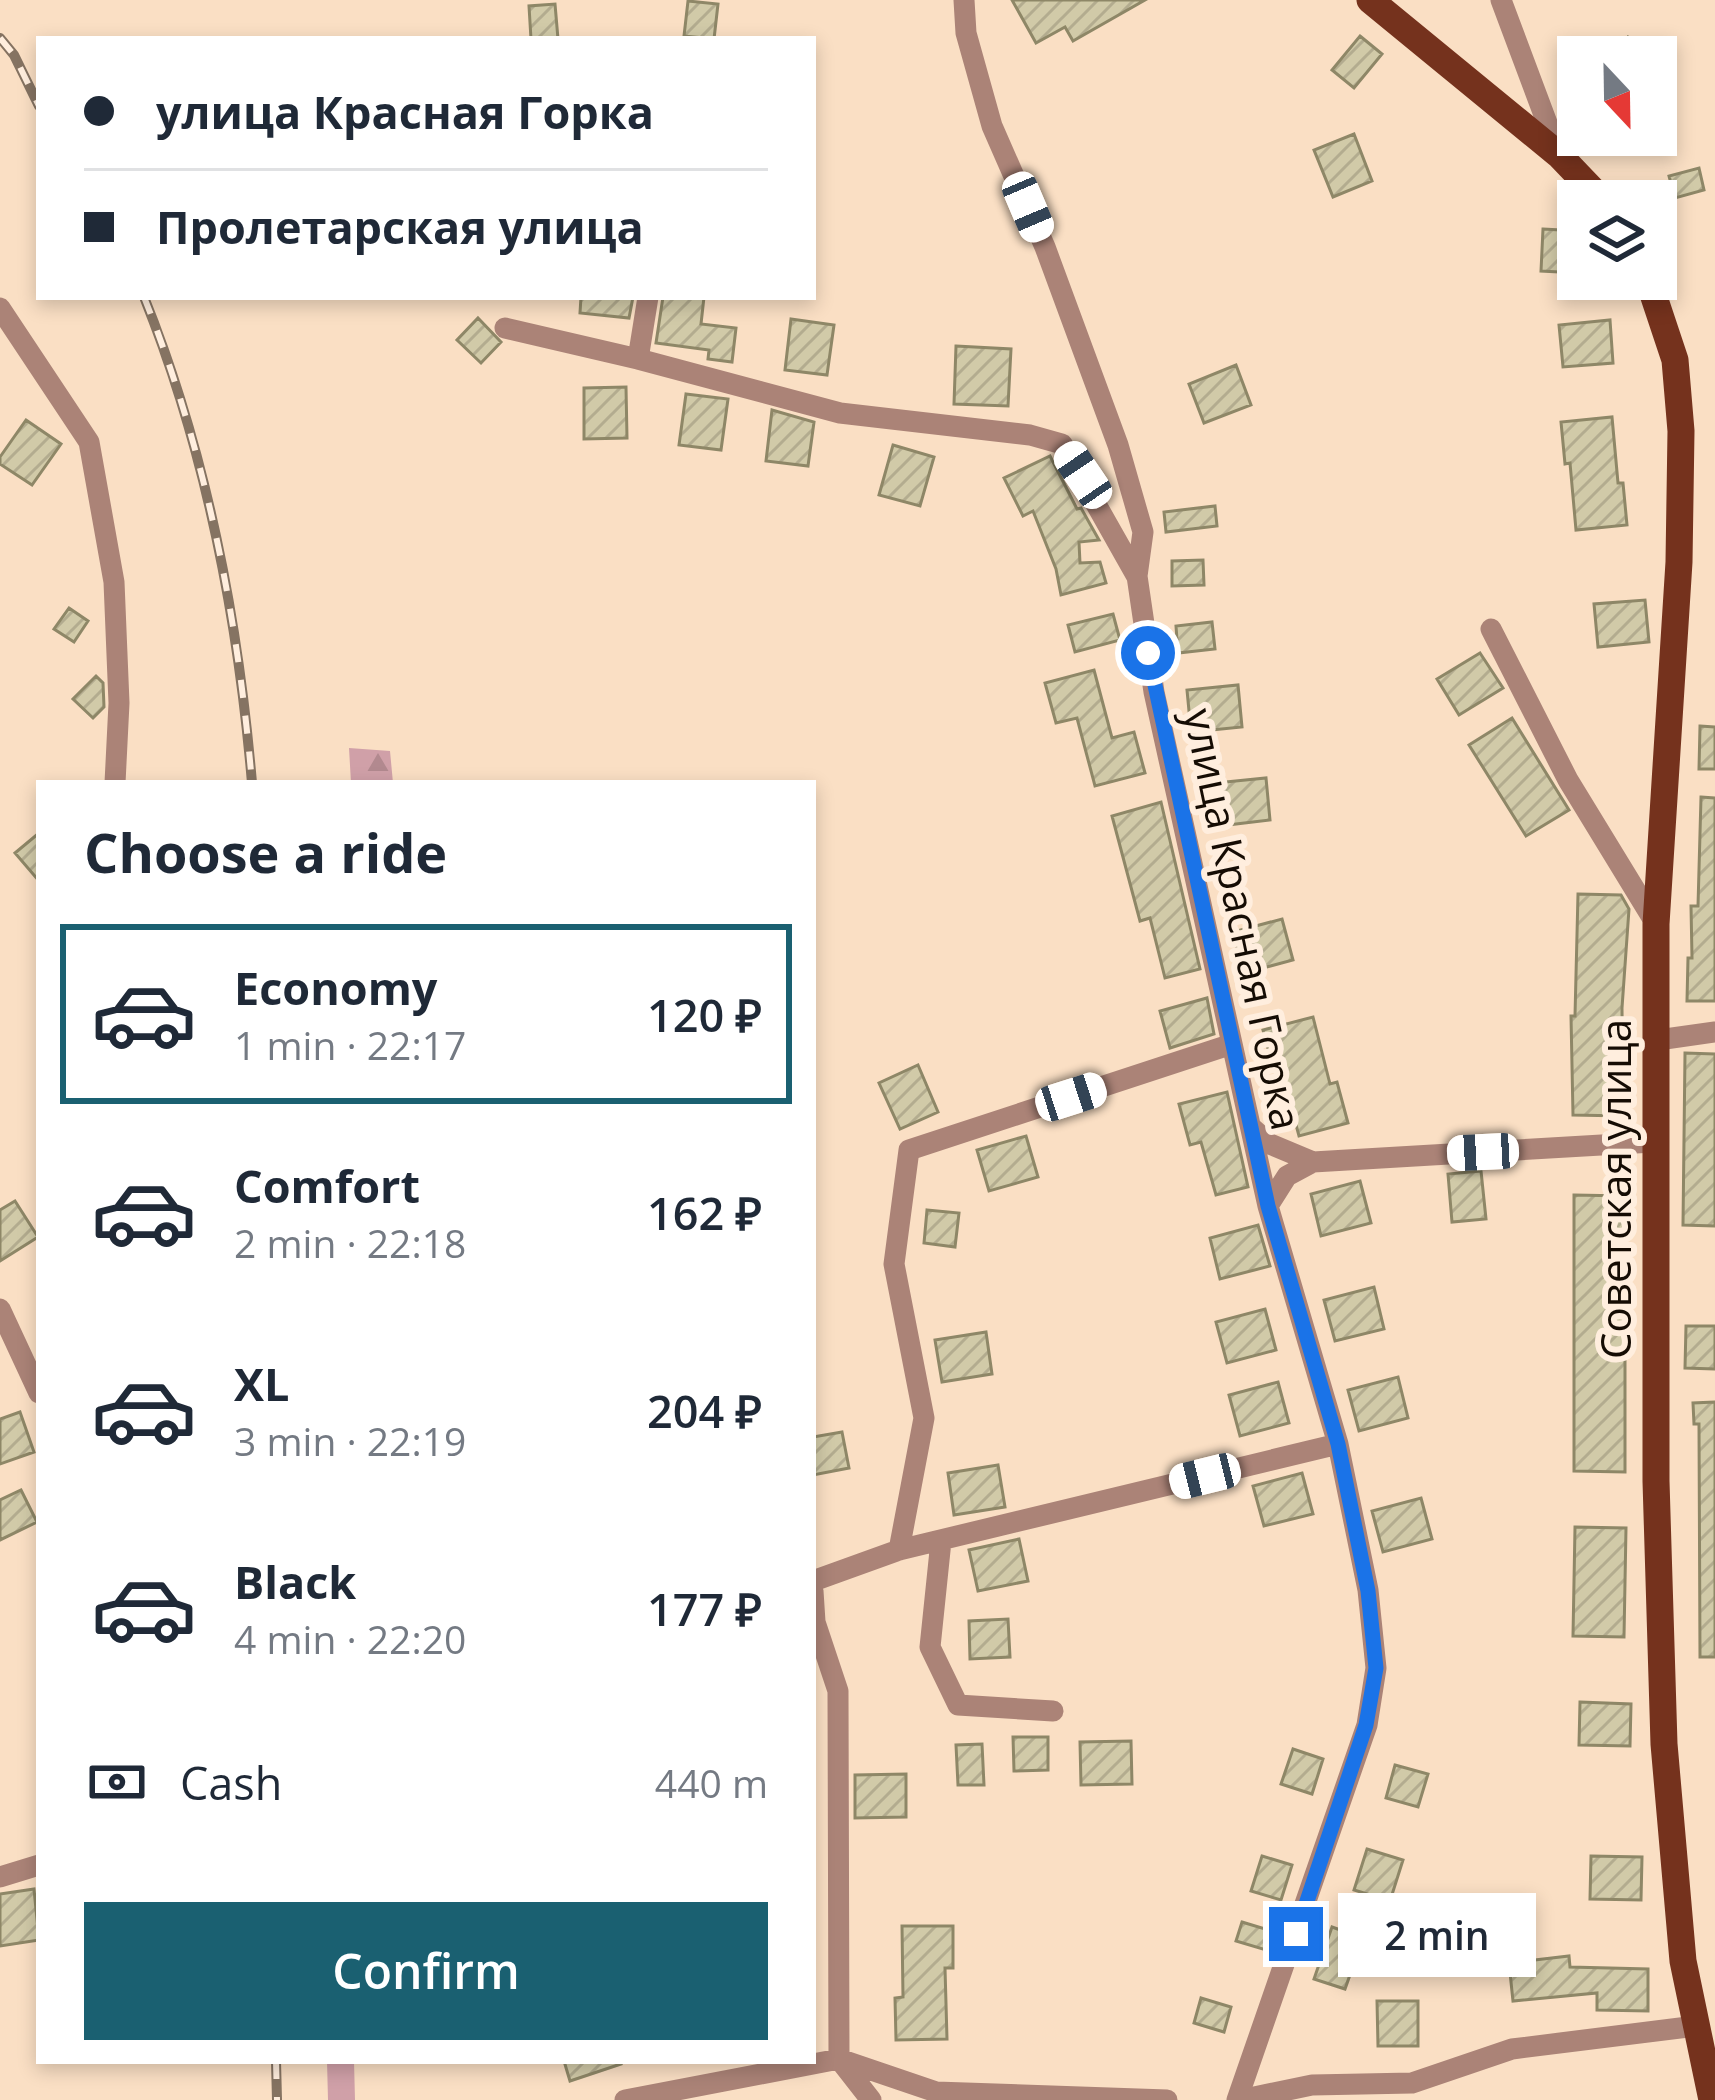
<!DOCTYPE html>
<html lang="en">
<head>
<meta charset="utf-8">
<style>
  :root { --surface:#fff; --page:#f6f6f7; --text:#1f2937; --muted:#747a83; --line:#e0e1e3; --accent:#1a6071 }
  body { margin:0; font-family:"Open Sans",sans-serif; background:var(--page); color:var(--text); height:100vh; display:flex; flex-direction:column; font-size:45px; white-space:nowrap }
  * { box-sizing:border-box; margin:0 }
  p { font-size:39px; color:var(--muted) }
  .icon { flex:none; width:66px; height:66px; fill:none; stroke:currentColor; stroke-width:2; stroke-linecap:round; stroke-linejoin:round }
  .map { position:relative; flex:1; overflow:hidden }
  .side { position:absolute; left:36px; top:780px; width:780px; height:1284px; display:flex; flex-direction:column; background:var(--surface); border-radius:0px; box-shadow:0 6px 18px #0003 }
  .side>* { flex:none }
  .banner { position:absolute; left:36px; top:36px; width:780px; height:264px; border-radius:0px; box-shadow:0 6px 18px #0003; display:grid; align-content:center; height:264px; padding:0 48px; background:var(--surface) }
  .needle { width:78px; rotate:158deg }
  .fabs { position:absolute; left:1557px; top:36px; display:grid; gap:24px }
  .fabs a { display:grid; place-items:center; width:120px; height:120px; border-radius:0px; background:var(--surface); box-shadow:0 6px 18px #0003; font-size:60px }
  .end { position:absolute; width:54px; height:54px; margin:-27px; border:15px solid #1a73e8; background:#fff; box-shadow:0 0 0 6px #fff }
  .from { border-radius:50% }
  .bubble { position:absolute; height:84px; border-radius:0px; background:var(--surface); box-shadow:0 6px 18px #0003; font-size:39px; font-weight:600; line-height:84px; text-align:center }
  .car { position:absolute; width:36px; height:72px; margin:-36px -18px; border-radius:15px; box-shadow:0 0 9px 3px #0007; background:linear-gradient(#fff 24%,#345 0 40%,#fff 0 76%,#345 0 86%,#fff 0) }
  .banner b { display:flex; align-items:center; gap:42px; height:114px; font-size:45px }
  .banner b+b { border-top:3px solid var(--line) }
  .banner i { width:30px; height:30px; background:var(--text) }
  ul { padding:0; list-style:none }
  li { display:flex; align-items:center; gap:36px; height:180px; margin:0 24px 18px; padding:0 24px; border:6px solid transparent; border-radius:0px }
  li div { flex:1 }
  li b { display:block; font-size:45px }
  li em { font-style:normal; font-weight:600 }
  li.current { border-color:var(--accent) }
  li>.icon { width:108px; height:108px; stroke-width:1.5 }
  h2 { padding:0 48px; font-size:54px; line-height:144px }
  .pay { display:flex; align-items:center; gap:30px; height:132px; padding:0 48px; font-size:45px }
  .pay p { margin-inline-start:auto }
  .primary-button { display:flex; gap:24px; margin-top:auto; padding:24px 48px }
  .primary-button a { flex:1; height:138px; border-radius:0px; background:var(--accent); color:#fff; font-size:48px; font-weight:600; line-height:138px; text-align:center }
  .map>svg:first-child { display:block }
</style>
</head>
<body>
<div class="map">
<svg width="1715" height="2100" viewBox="0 0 1715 2100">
  <defs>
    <pattern id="forest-firs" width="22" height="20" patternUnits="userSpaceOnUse" patternTransform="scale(3)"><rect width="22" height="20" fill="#d0a0a8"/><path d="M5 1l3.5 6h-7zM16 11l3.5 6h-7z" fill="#b2898f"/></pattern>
    <pattern id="building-hatch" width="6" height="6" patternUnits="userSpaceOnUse" patternTransform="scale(3)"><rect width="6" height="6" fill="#d1caa8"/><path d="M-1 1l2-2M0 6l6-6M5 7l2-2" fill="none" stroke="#b3ac8f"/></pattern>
  </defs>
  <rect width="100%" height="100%" fill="#fadfc4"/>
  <!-- forest -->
  <path fill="url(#forest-firs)" d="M349,748L390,751L393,783H351Z
    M327,2061H354L355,2100H328Z"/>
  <!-- building -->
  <path fill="url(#building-hatch)" stroke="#8e8767" stroke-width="3" d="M1012,0H1145L1073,41L1065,27L1036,43Z
    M688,1L718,4L714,39L684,36Z
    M555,4L558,39H531L529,6Z
    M1360,36L1382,54L1354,88L1332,70Z
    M1628,37L1661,57H1615Z
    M1354,134L1372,181L1333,197L1314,150Z
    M1699,168L1704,190L1675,198L1669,176Z
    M1543,229L1578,231V273L1541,271Z
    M581,297H633L629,318L580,313Z
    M663,297H704L701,324L736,328L732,362L708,359L709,350L656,343Z
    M478,318L501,342L481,363L457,340Z
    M791,319L834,325L827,375L785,370Z
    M1610,320L1613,363L1563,367L1559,325Z
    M956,346L1011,349L1008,406L954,404Z
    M1236,365L1251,405L1204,423L1189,384Z
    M626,387L627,438L584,439V388Z
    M686,394L728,399L721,450L679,445Z
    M772,410L814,422L808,466L766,461Z
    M1612,417L1618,483H1623L1627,525L1576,530L1570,463L1565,464L1561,422Z
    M26,420L61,444L32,485L0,464V457Z
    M893,445L934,457L920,506L879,495Z
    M1050,456L1077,509L1081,508L1099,540L1079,542L1080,563L1100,562L1106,583L1061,595L1056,569L1033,511L1023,516L1004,478Z
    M1215,506L1217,526L1166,532L1164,512Z
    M1203,560L1204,585L1172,586V561Z
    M1645,600L1649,642L1598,647L1594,604Z
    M69,608L88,621L74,642L54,629Z
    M1113,614L1120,640L1075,652L1068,625Z
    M1212,622L1215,649L1178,653L1176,626Z
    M1480,653L1503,688L1459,715L1437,679Z
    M1094,670L1112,738L1134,732L1145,773L1095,786L1077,718L1056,723L1045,683Z
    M96,676L103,683L104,707L93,718L73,699Z
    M1238,685L1242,727L1191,732L1187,690Z
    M1512,718L1569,810L1526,836L1469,745Z
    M1700,726L1715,727V769H1699Z
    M1266,778L1270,820L1219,826L1215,783Z
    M1701,797L1715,798V1001H1687L1688,958H1692L1691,906H1698Z
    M1161,802L1200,969L1165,978L1150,918L1140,921L1112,816Z
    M39,833V881L15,853Z
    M1578,894L1621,895L1629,909L1622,1008L1623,1116L1573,1115L1571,1016H1575Z
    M1282,919L1293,960L1263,968L1260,953L1240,959L1233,932Z
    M1207,998L1214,1034L1170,1048L1160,1011Z
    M1313,1017L1330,1084L1337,1082L1348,1123L1299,1136L1281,1069L1274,1071L1263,1030Z
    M1685,1053L1715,1054V1226L1683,1225Z
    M918,1065L938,1112L900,1129L879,1083Z
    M1227,1092L1248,1187L1216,1195L1201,1142L1190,1145L1179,1104Z
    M1026,1136L1038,1177L989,1191L977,1150Z
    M1481,1171L1486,1219L1452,1222L1448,1174Z
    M1360,1181L1371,1223L1321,1236L1311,1194Z
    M1574,1195L1625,1196V1472L1574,1471Z
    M15,1201L38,1237L0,1261V1210Z
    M927,1210L959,1213L955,1247L924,1243Z
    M1258,1225L1270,1266L1220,1279L1210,1238Z
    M1374,1287L1384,1329L1335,1341L1324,1300Z
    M1265,1309L1276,1350L1227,1363L1216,1322Z
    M1686,1326H1715V1369L1685,1368Z
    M986,1332L992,1374L942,1382L935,1340Z
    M1398,1377L1408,1418L1359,1431L1348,1390Z
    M1278,1382L1289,1423L1240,1436L1229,1395Z
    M1715,1402V1657H1700L1699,1424H1694L1693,1403Z
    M20,1412L34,1452L0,1464V1419Z
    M842,1432L849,1468L813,1475V1437Z
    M998,1465L1005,1507L954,1515L948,1473Z
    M1302,1473L1313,1514L1264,1526L1253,1486Z
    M21,1490L37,1522L0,1540V1500Z
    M1421,1498L1432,1539L1383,1552L1372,1511Z
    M1575,1527L1626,1528L1624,1637L1573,1636Z
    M1019,1539L1028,1581L978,1591L969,1550Z
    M1008,1619L1010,1657L970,1659L969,1621Z
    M1580,1702L1631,1704L1630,1746L1579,1745Z
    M1013,1737H1048V1770L1014,1771Z
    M1131,1741L1132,1784L1081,1785L1080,1742Z
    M982,1744L984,1785H958L956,1745Z
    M1293,1749L1323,1759L1312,1794L1281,1784Z
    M1395,1765L1428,1774L1418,1807L1386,1798Z
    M906,1774V1817L855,1818V1775Z
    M1367,1849L1403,1860L1390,1901L1354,1890Z
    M1262,1856L1292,1865L1281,1900L1251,1891Z
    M1591,1856L1642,1857L1641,1900L1590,1899Z
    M34,1889L39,1940L0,1946V1894Z
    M1242,1922L1272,1931L1266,1950L1236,1941Z
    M902,1926H953V1968H945L947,2039L896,2040L895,1998L903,1997Z
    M1332,1927L1363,1938L1345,1989L1314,1979Z
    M1569,1956L1570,1967L1648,1969V2011L1597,2010V1993L1513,2001L1509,1963Z
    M1201,1998L1231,2007L1224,2032L1194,2023Z
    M1377,2001H1418V2046H1378Z
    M564,2061H620L621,2064L570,2081Z"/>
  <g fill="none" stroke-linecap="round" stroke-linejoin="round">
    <!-- minor -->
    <path stroke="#ab8377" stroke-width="21" d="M964,0L966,33L992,126L1045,247L1118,445L1143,532L1137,576L1154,692L1268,1206L1338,1444L1368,1590L1376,1668L1367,1725L1237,2100
      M1501,0L1559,155
      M648,297L638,359L840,413L1030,435L1062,444L1136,575
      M0,308L89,442L114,582L119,703L115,783
      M505,328L638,359
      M1491,629L1568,780L1656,924
      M1658,1040L1715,1032
      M1251,1127L1270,1144L1313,1162
      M1268,1206L1287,1176L1313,1162L1653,1142
      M0,1309L39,1393
      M941,1541L930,1647L958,1705L1053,1711
      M899,1550L924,1418L894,1264L909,1150L1232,1044
      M813,1581L899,1550L1338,1444
      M813,1591L815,1622L838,1691L839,2059L871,2100
      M0,1877L39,1865
      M625,2100L839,2059L936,2092L1167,2100
      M1240,2100L1312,2085L1412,2083L1512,2049L1696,2026"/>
    <!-- major -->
    <path stroke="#75321d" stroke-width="27" d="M1370,0L1559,155L1603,201
      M1648,279L1675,360L1681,431L1679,562L1656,924V1481L1664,1744L1683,1961L1712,2100"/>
    <defs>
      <path id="rail" d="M0,38L14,55L39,106
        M144,297C206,451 238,618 252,783
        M276,2061L277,2100"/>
    </defs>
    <!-- rail casing -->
    <use href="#rail" stroke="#857362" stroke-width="10"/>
    <!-- rail -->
    <use href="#rail" stroke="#ffeede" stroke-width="6" stroke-dasharray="18" stroke-linecap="butt"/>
  </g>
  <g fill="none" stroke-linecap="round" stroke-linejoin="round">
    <!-- route -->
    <path stroke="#1a73e8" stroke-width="15" d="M1148,653L1268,1206L1338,1444L1368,1591L1376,1668L1366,1725L1296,1934"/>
  </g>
  <g text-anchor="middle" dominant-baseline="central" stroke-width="12" stroke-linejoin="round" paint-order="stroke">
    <!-- street labels -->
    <g font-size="42" fill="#150c04" stroke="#ffeede">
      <text transform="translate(1244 919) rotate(78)">улица Красная Горка</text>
      <text transform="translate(1614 1189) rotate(-90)">Советская улица</text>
    </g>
  </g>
</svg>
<div class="fabs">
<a><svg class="needle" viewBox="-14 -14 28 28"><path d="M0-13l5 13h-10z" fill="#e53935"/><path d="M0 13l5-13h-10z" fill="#747a83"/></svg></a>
<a><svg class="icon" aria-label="layers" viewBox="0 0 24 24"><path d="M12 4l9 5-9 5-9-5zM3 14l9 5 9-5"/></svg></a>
</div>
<i class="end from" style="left:1148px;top:653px"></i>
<i class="end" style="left:1296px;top:1934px"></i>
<div class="bubble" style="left:1338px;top:1893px;width:198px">2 min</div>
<i class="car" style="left:1028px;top:207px;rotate:157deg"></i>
<i class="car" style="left:1083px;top:475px;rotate:326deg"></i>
<i class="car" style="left:1071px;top:1097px;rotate:72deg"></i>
<i class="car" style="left:1483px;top:1152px;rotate:267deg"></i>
<i class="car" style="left:1205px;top:1476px;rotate:256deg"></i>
<div class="banner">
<b><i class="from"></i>улица Красная Горка</b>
<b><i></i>Пролетарская улица</b>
</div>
<section class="side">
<h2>Choose a ride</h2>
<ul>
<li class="current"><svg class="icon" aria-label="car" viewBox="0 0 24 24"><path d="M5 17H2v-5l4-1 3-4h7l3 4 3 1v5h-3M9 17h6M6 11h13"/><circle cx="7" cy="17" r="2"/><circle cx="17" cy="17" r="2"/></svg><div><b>Economy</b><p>1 min · 22:17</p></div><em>120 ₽</em></li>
<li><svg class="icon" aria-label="car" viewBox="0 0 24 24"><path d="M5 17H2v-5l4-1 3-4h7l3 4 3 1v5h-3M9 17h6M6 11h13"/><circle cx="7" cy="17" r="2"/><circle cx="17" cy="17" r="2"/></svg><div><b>Comfort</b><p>2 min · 22:18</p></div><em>162 ₽</em></li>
<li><svg class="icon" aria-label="car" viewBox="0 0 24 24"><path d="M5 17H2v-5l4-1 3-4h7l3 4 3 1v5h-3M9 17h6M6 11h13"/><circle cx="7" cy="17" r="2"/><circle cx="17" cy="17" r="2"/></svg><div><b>XL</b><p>3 min · 22:19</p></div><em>204 ₽</em></li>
<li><svg class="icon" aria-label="car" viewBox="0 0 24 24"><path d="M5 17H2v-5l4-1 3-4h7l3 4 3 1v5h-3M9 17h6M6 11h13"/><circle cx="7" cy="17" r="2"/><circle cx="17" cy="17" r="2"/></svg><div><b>Black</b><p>4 min · 22:20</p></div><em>177 ₽</em></li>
</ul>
<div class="pay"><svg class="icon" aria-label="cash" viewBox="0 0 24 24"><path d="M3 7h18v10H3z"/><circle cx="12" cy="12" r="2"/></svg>Cash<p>440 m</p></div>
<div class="primary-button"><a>Confirm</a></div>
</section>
</div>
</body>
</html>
